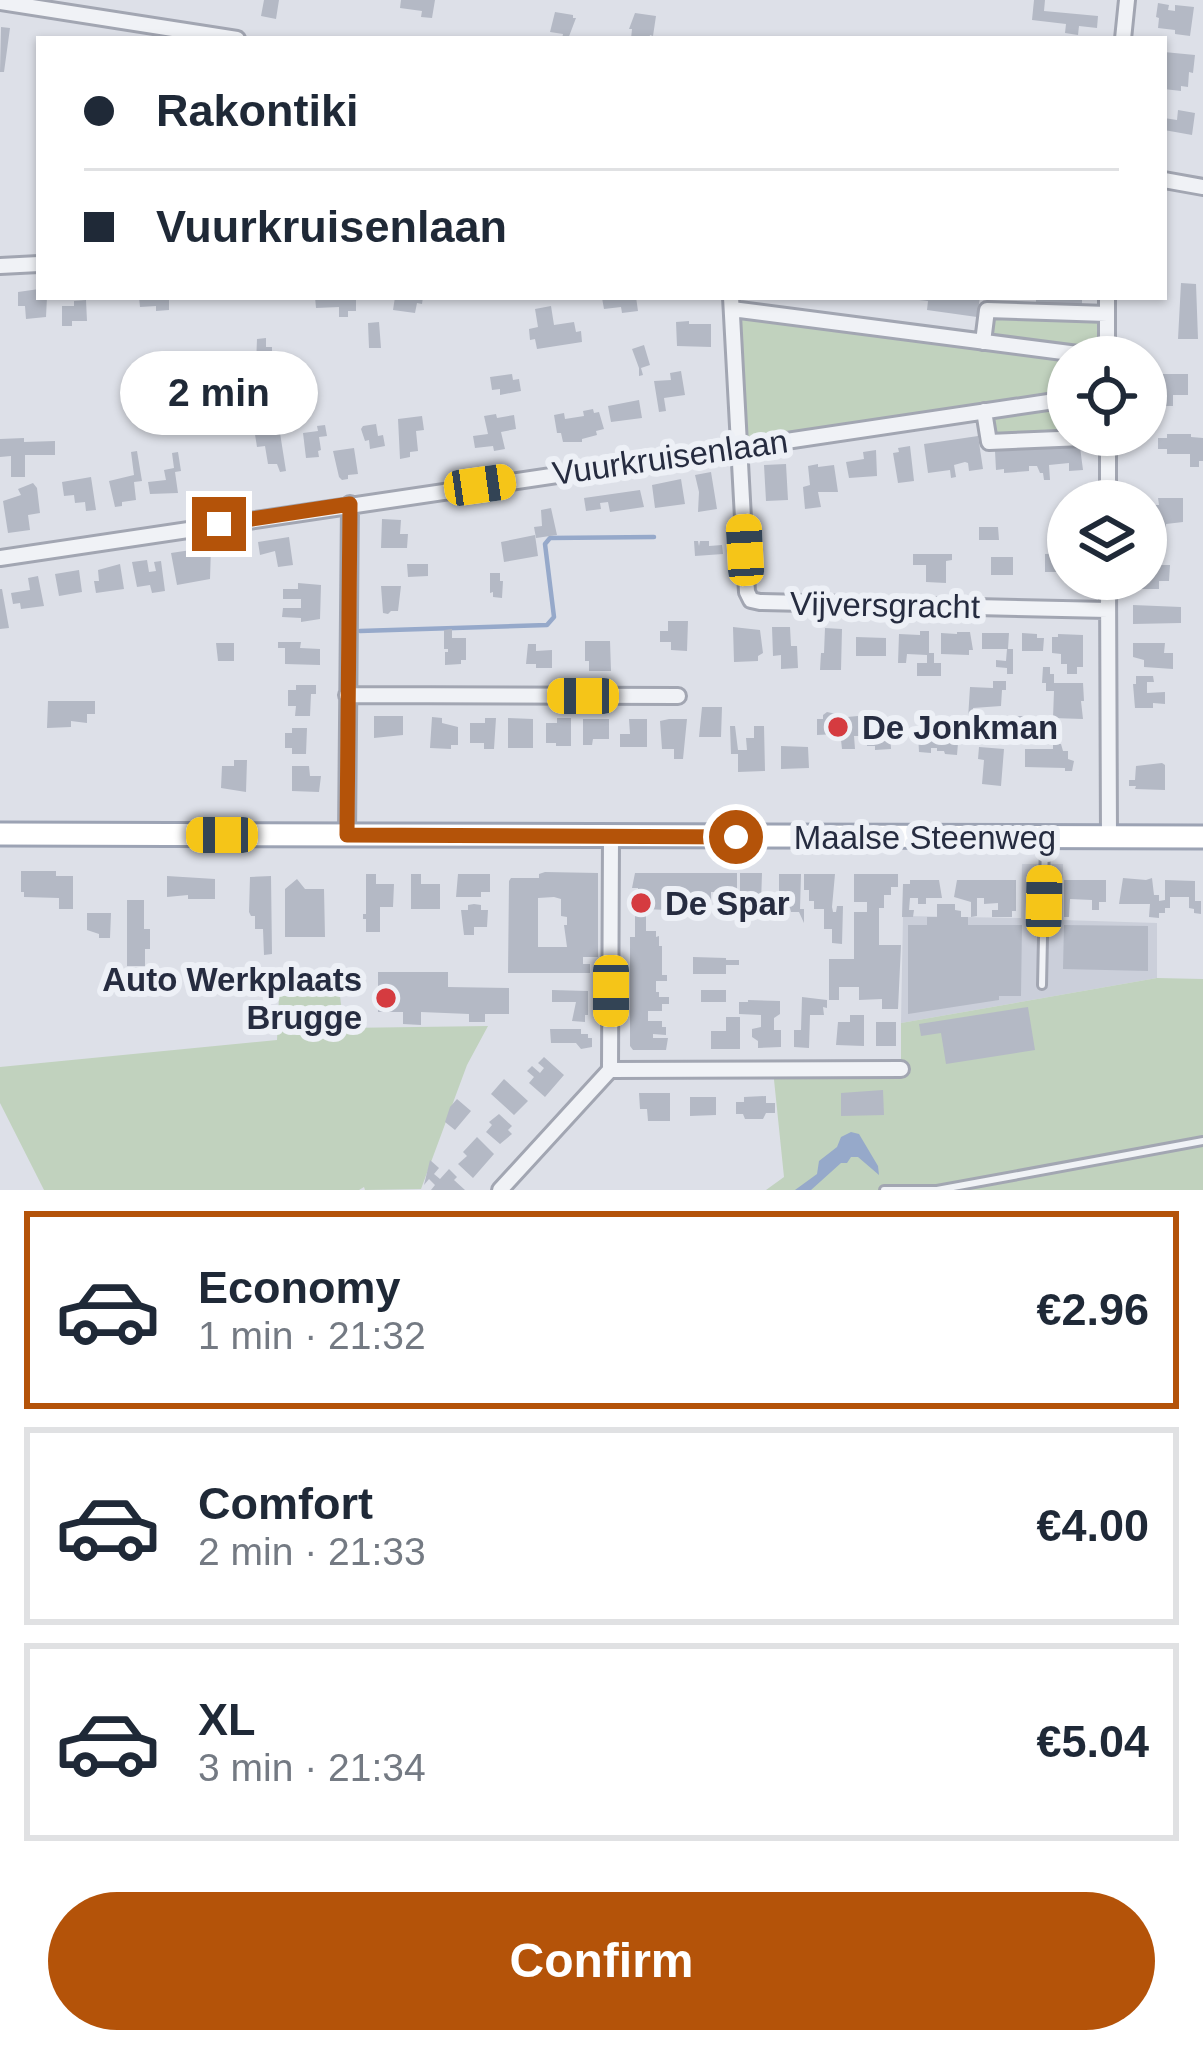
<!DOCTYPE html>
<html lang="en">
<head>
<meta charset="utf-8">
<style>
  :root { --surface:#fff; --page:#f6f6f7; --text:#1f2937; --muted:#747a83; --line:#e0e1e3; --accent:#b45309 }
  body { margin:0; font-family:Helvetica,sans-serif; background:var(--page); color:var(--text); height:100vh; display:flex; flex-direction:column; font-size:45px; white-space:nowrap }
  * { box-sizing:border-box; margin:0 }
  p { font-size:39px; color:var(--muted) }
  .icon { flex:none; width:66px; height:66px; fill:none; stroke:currentColor; stroke-width:2; stroke-linecap:round; stroke-linejoin:round }
  .map { position:relative; height:1190px; overflow:hidden }
  .sheet { display:flex; flex-direction:column; background:var(--surface); flex:1 }
  .sheet>* { flex:none }
  .guide { position:absolute; left:36px; top:36px; width:1131px; height:264px; border-radius:0px; box-shadow:0 3px 9px #0004; display:grid; align-content:center; height:264px; padding:0 48px; background:var(--surface) }
  .controls { position:absolute; left:1047px; top:336px; display:grid; gap:24px }
  .controls a { display:grid; place-items:center; width:120px; height:120px; border-radius:50%; background:var(--surface); box-shadow:0 3px 9px #0004; font-size:60px }
  .end { position:absolute; width:54px; height:54px; margin:-27px; border:15px solid #b45309; background:#fff; box-shadow:0 0 0 6px #fff }
  .from { border-radius:50% }
  .bubble { position:absolute; height:84px; border-radius:42px; background:var(--surface); box-shadow:0 3px 9px #0004; font-size:39px; font-weight:800; line-height:84px; text-align:center }
  .car { position:absolute; width:36px; height:72px; margin:-36px -18px; border-radius:15px; box-shadow:0 0 9px 3px #0007; background:linear-gradient(#f5c518 24%,#345 0 40%,#f5c518 0 76%,#345 0 86%,#f5c518 0) }
  .guide b { display:flex; align-items:center; gap:42px; height:114px; font-size:45px }
  .guide b+b { border-top:3px solid var(--line) }
  .guide i { width:30px; height:30px; background:var(--text) }
  ul { padding:21px 0 0; list-style:none }
  li { display:flex; align-items:center; gap:36px; height:198px; margin:0 24px 18px; padding:0 24px; border:6px solid var(--line); border-radius:0px }
  li div { flex:1 }
  li b { display:block; font-size:45px }
  li em { font-style:normal; font-weight:800 }
  li.selected { border-color:var(--accent) }
  li>.icon { width:108px; height:108px; stroke-width:1.5 }
  .primary-button { display:flex; gap:24px; margin-top:auto; padding:24px 48px }
  .primary-button a { flex:1; height:138px; border-radius:72px; background:var(--accent); color:#fff; font-size:48px; font-weight:800; line-height:138px; text-align:center }
  .map>svg:first-child { display:block }
</style>
</head>
<body>
<div class="map">
<svg width="1203" height="1190" viewBox="0 0 1203 1190">
  <rect width="100%" height="100%" fill="#dde0e8"/>
  <!-- built -->
  <path fill="#cbcfda" d="M1022,864H1063V920L1157,923V978L901,1023L903,916L1021,918Z"/>
  <!-- green -->
  <path fill="#c1d2be" d="M741,315L1068,361V394L745,438Z
    M996,317L1098,320L1101,323V347L1096,351L992,337L989,322Z
    M1068,403V433L997,436L993,434L991,417Z
    M1157,978L1203,979V1190H766L784,1177L773,1070L901,1068V1023Z
    M279,996H340L344,1028L488,1026L467,1065L421,1189L365,1190L364,1187L359,1190H44L0,1103V1067L277,1040Z"/>
  <!-- water -->
  <path fill="#96a9ca" d="M851,1132L859,1134L878,1166L879,1175L858,1157H851L847,1163H841L811,1190H795L817,1174L819,1161L837,1147L841,1137Z"/>
  <g fill="none" stroke-linecap="round" stroke-linejoin="round">
    <!-- stream -->
    <path stroke="#96a9ca" stroke-width="4.5" d="M360,631L547,625L554,617L545,544L550,538L654,537"/>
  </g>
  <!-- building -->
  <path fill="#b4b9c5" fill-rule="evenodd" d="M264,0H279L276,19L261,16Z
    M401,0H435L432,18L421,17L422,11L400,8Z
    M1034,0H1045L1044,11L1098,16L1097,28L1079,26L1078,35L1065,33L1066,24L1032,20Z
    M1158,3L1169,5L1168,10L1175,11V5L1194,7L1190,36L1175,34V30L1158,28L1159,18L1156,17Z
    M555,12L573,15V18H576L568,39H562L563,34L550,32Z
    M635,13L656,16L653,36L650,35L649,39H631L632,29H629Z
    M1,27L10,28L4,72H0Z
    M1164,52L1195,55L1193,73L1189,72L1188,87L1181,86V91L1164,89Z
    M1178,110L1195,113L1192,135L1164,130V118L1177,120Z
    M1181,283L1196,284L1198,339H1178Z
    M39,289V297H47L46,317L26,319L25,306H18V292Z
    M139,297H169V310L156,311V306L140,307Z
    M315,297H356V311H348V317H339V307L316,308Z
    M395,297H423L422,304L417,303L415,313L393,310Z
    M607,297H636L638,311L622,313L621,307L604,309L602,298Z
    M919,297H980L977,317L927,310L928,301L919,300Z
    M1036,297H1082V304L1036,303Z
    M86,300L87,321H72V326H62V306H74V301Z
    M551,306L554,325L574,322L576,332L581,331L582,342L537,349L535,339L530,340L529,329L538,327L535,309Z
    M689,321V324H711V347L677,346L676,322Z
    M379,322L381,348H369L368,323Z
    M266,338V347H272V364L256,365L257,339Z
    M644,345L650,365L641,368L643,375L639,376V368L632,349Z
    M681,371L685,395L664,398L666,411L659,412L654,381L671,380L670,373Z
    M512,374L513,380L519,379L521,391L500,395V389L492,390L490,377Z
    M1159,374H1188V395H1173V406H1159V395H1155V376H1159Z
    M639,400L642,418L611,422L608,406Z
    M593,409L594,413L599,412L604,429L596,431L597,435L582,439V442H563L561,433H557L554,415L564,413L565,419L584,416L583,411Z
    M496,414L497,418L514,415L516,429L501,432L505,449L494,451L493,446L475,448L473,436L488,434L484,416Z
    M422,416L424,430L416,431L418,451L410,452V457L400,459L398,419Z
    M269,419L271,435L280,433L286,471L280,472L277,464H268L265,446L257,447L253,422Z
    M376,424L378,436L383,435L385,446L370,449L369,440L365,441L361,429L363,426Z
    M325,425L327,436L319,437L321,450L318,451L319,457L306,458L303,433L318,431L317,426Z
    M1167,434H1191V437L1203,438V461H1199V467H1190V454H1167V449H1158V438H1167Z
    M978,436L983,469L969,471L968,463L965,462L954,465L956,477L951,478L950,470L928,473L924,444Z
    M24,438V442L55,441V455H25V477H11V456L0,457V439Z
    M910,446L914,481L898,483L893,453L899,452L898,448Z
    M1080,447L1083,470L1069,471V463L1049,465L1050,480H1044L1043,473H1040L1037,466H1029V471L1004,473V469L996,470L995,451Z
    M354,448L358,474L348,475V479L342,480L339,477L333,451Z
    M876,450L877,476L849,478L846,462L864,459L863,452Z
    M137,451L142,481L134,482L136,500L122,502V506L115,507L109,481L134,475L131,452Z
    M178,452L181,471L175,472L178,493L150,494L148,482L166,480L164,470L174,468L172,453Z
    M786,464L788,500L766,501L764,465Z
    M818,464V467L834,465L838,492H818L821,507L805,509L803,487L810,485L808,466Z
    M711,472L717,509L698,512L699,492L695,475Z
    M91,477L96,510L86,511L85,502L75,503L74,495L64,496L62,482Z
    M681,479L685,504L655,508L652,485Z
    M33,483L37,488L40,513L28,515L30,530L8,533L3,501L21,495L18,489Z
    M640,490L644,507L610,512L608,502L600,503L601,509L586,511L584,498Z
    M1158,498H1183V522L1166,524V533H1147V505H1159Z
    M551,508L557,535L536,538L534,527L542,526L541,510Z
    M382,519L401,520L400,534H408L407,548H381Z
    M979,527H998L999,540H979Z
    M535,535L538,556L504,562L501,542Z
    M289,537L293,565L278,567L275,551L260,555L258,542Z
    M694,541H698L699,546L700,541H709V546L722,545L723,554L695,556Z
    M211,547L210,579L177,585L171,553Z
    M1068,553V572H1045V554Z
    M913,554H952V560L946,561V583L926,582V565H913Z
    M991,557H1013V575H991Z
    M147,560L149,572L156,571L154,562L161,561L165,591L152,593L150,585L137,587L132,562Z
    M120,564L124,589L96,593L94,581H99L98,570Z
    M407,564H428V576L408,577Z
    M1146,565H1170L1169,581H1159V589H1134V579H1146Z
    M79,570L82,592L59,596L55,574Z
    M490,573H500V581H503L502,598L493,597V592L490,593Z
    M38,576L44,606L21,609L20,603L13,604L11,593L30,590L28,578Z
    M298,583L321,585L320,619L301,622V618L282,617L283,608H301V599H283V589H298Z
    M381,586H401L398,611H391L388,614L383,613Z
    M0,589H2L9,628L0,629Z
    M1133,605L1181,607V623L1133,624Z
    M668,621H688L687,651L671,650V642H660V631H668Z
    M733,627L760,630L763,653L758,656V661L734,662Z
    M772,627H790L791,646H797L798,668L781,669V655L773,656Z
    M825,628L842,629L841,670H820L821,653H824Z
    M452,629V638H466V660H461V664L445,665V652H448V649H444V630Z
    M920,631H929V653H934V663H941V676H917V663H927V655L907,654L906,663H898L899,634L920,635Z
    M957,632H970L973,650H969V655L941,654V633L957,634Z
    M982,633H1009L1008,649H1013V674H1007V668L996,667V660L1006,661L1007,649H982Z
    M1022,633L1037,634V638H1044L1043,651H1022Z
    M1058,634L1083,635V667H1077V674H1067V664H1061V654L1052,653V637H1058Z
    M856,637L886,638V656H856Z
    M585,641H610L611,671H589V661H585Z
    M278,642H301L300,648L320,649V665L285,664V648H278Z
    M216,643H234V661H218Z
    M1133,643H1165L1164,653H1173V669L1144,667V660L1133,657Z
    M528,644H536V651L552,650V668H536V664H526Z
    M1043,667H1050V674H1054V683H1083L1084,701H1081L1083,719L1053,718L1054,691H1046V683H1042Z
    M1136,676H1153L1154,682H1147V693L1165,692V704L1153,703V708H1135L1133,684H1136Z
    M993,681H1006V690H1002L1001,706L973,708L974,719H968L970,687L993,688Z
    M296,685H316V694H311L310,716H295L296,706H288V690H296Z
    M48,701H95V714H87V723L71,721V727L47,728Z
    M702,707H722L721,737H699Z
    M827,712L836,714V718L858,716L859,736H854L855,749H842L841,740L836,741V734L817,735V719H823V715Z
    M374,716H403V735L374,738Z
    M1010,716H1026V722H1023V726H1013L1012,738L1003,737L1004,720H1009Z
    M432,717L442,718V723L458,727V745H451V749L430,748Z
    M485,718H496L494,749H484V743H470V723H485Z
    M508,718L533,719V748H508Z
    M557,718H571V746H556V743H546V723H557Z
    M583,719H609V739H593L592,745H583Z
    M629,719H647V747H620V734H630Z
    M669,719H687L683,759H674V749H662L660,721Z
    M921,721L933,722V729L948,730L949,742L958,743L957,755L945,754L944,751H937V748H931V753L919,752L918,733L921,731Z
    M885,724V731H890L891,749L875,750V746H867L866,725Z
    M730,726H735L738,750H747L746,738H754V726H764L765,771L738,772V754H731Z
    M1020,727H1040V740H1020Z
    M292,728H307L306,754H292V748H285V733H292Z
    M1053,744H1061L1063,751H1068V759L1074,761L1072,771H1065V768L1025,767V749H1053Z
    M781,746L808,747L809,768L781,769Z
    M979,747L1004,749L1001,786L982,784L984,760L978,759Z
    M234,760H247L246,792L221,788L222,766H234Z
    M1162,763L1165,765V790L1135,789L1136,786H1129V780H1135L1136,766Z
    M292,766H309L310,776H321L319,792L292,791Z
    M21,871H56V876H73V909H59V898L24,897V892H21Z
    M545,872L598,873V957H583V964H590V973H508L509,881L511,878H539V874ZM554,897L561,899V916L567,917V925H564L567,947H538V898Z
    M635,873H737V890H734L733,902H726L727,916H718L717,892H711V911H706L707,904L686,901H682V908H676V901H666V910L646,909V931H656V937L659,936V946H662V975H667V981H656V992H659V997H669V1004H662V1011H648V1021H662V1027H666V1035L653,1034V1038H668L666,1050H633L630,1046V937H635V898H638V888H632Z
    M740,873H762L761,903H750V913H743V891H740Z
    M366,874H376V884H394L393,907H380V932H366V919H363V914H366Z
    M411,874H421V884H440V909H411Z
    M458,874H490V892H481V897H456Z
    M779,874H801L800,909H804V923L799,912H791L790,908L784,907V891H779Z
    M804,874H835L832,907L833,912H836L837,906H843L842,944L832,943V929H824V909H814V901H809V890H804Z
    M854,874H898V887H891V895H884V908H879V945H901L898,1009H882V999L859,1000V987H839V1000H829V959H854V912H867V902H854Z
    M167,876L215,879V899H188V895L167,897Z
    M271,876L272,954L264,955L263,929H255V916H251L249,912L250,877Z
    M1123,878L1146,880L1152,878L1154,895H1159V901L1165,900V880L1195,881V901H1201V914L1194,913V909L1189,908V897H1170V908H1165V913H1159V918L1149,917L1150,904H1119Z
    M297,879L305,889H324L325,937H285V889Z
    M910,880H939L942,898H926V904H918V898H910L909,910H914L913,917H902L903,884H910Z
    M957,880H1016V911H1012V917H992V910H998V903L984,904V898H977V916L971,917V902L954,897Z
    M1064,880H1106V902H1099V910H1092V900L1070,899L1069,917H1064Z
    M127,900H144V929H150V949H145V966H127Z
    M474,904L481,905V910H488L487,927H474V935H464L461,910H468V905Z
    M937,904H955V910L961,911V917H968V925H1022L1021,996H999V1000L908,1014V925H927V917H937Z
    M87,913H111L110,938H99V934L87,930Z
    M1064,925L1148,926V971L1063,969Z
    M693,957L726,958V960H739V965H726V974H693Z
    M378,972H448V987L509,988V1014H485V1022H469V1014L421,1012V1025L403,1024V1012H378Z
    M552,990L588,991V1015H585V1022L572,1021L576,1002H552Z
    M701,990H726V1002H701Z
    M802,997L827,1000V1008L823,1007L824,1015H810L809,1048L794,1047V1030H801Z
    M748,1000L780,1001V1014L774,1018V1030H781V1047L758,1048V1041L752,1037V1029L761,1027V1015L739,1014V1002H748Z
    M1028,1007L1035,1050L946,1064L941,1033L921,1036L919,1024Z
    M850,1015H864V1046L836,1045L838,1022H850Z
    M726,1017H740V1049H711V1031H726Z
    M876,1022H896V1046H876Z
    M550,1029H581V1034H588V1038H592V1047L581,1049L576,1043H551Z
    M544,1057L564,1075L545,1097L529,1083L534,1077L527,1071L532,1066L540,1073L544,1068L538,1063Z
    M504,1079L528,1101L514,1115L491,1094Z
    M883,1090L884,1115L841,1116V1093Z
    M639,1093H670V1121H648L647,1109H640Z
    M766,1096V1103H775V1113H766L763,1119H745L743,1114H736V1102H744V1097Z
    M690,1097H716V1115L690,1116Z
    M457,1099L471,1111L455,1130L445,1122L450,1107Z
    M499,1114L512,1126L508,1130L512,1134L500,1144L486,1132L492,1125L489,1122Z
    M477,1137L494,1154L473,1178L458,1164L467,1156L463,1152Z
    M430,1160L439,1168L434,1174L440,1179L449,1169L457,1177L454,1180L465,1190H431L435,1185L429,1179L424,1185Z"/>
  <g fill="none" stroke-linecap="round" stroke-linejoin="round">
    <defs>
      <path id="service" d="M1042,985L1045,841
        M884,1190H937
        M937,1190L1203,1141"/>
      <path id="minor" d="M0,2L237,39
        M1123,39L1127,0
        M1164,180L1203,187
        M0,266L39,264
        M731,297L747,592L751,600L760,602L1108,610
        M1107,297V357
        M732,309L1101,357
        M983,342L987,310L1107,314
        M984,411L989,442L1108,437
        M1108,435V501
        M0,558L1068,399
        M1108,579L1109,838
        M347,695L678,696
        M347,835L350,504
        M610,1070L901,1069
        M500,1190L610,1070L611,837"/>
      <path id="primary" d="M0,834L1203,837"/>
    </defs>
    <!-- service casing -->
    <use href="#service" stroke="#a2a6b2" stroke-width="12"/>
    <!-- minor casing -->
    <use href="#minor" stroke="#a2a6b2" stroke-width="20"/>
    <!-- primary casing -->
    <use href="#primary" stroke="#9ca3b4" stroke-width="27"/>
    <!-- service -->
    <use href="#service" stroke="#f0f2f6" stroke-width="6"/>
    <!-- minor -->
    <use href="#minor" stroke="#f0f2f6" stroke-width="14"/>
    <!-- primary -->
    <use href="#primary" stroke="#fff" stroke-width="21"/>
  </g>
  <g fill="none" stroke-linecap="round" stroke-linejoin="round">
    <!-- route -->
    <path stroke="#b45309" stroke-width="15" d="M219,524L350,504L347,835L736,837"/>
  </g>
  <!-- markers -->
  <g fill="#d53b40" stroke="#edf0f6" stroke-width="4.5">
    <circle cx="838" cy="727" r="12"/>
    <circle cx="641" cy="903" r="12"/>
    <circle cx="386" cy="998" r="12"/>
  </g>
  <g text-anchor="middle" dominant-baseline="central" stroke-width="12" stroke-linejoin="round" paint-order="stroke">
    <!-- street labels -->
    <g font-size="33" fill="#262c40" stroke="#edf0f6">
      <text transform="translate(670 457) rotate(-8)">Vuurkruisenlaan</text>
      <text transform="translate(885 605) rotate(1)">Vijversgracht</text>
      <text x="925" y="837">Maalse Steenweg</text>
    </g>
    <!-- poi labels -->
    <g font-size="33" font-weight="bold" fill="#262c40" stroke="#edf0f6" text-anchor="start">
      <text x="862" y="727">De Jonkman</text>
      <text x="665" y="903">De Spar</text>
      <text x="362" y="979" text-anchor="end">Auto Werkplaats<tspan x="362" dy="38">Brugge</tspan></text>
    </g>
  </g>
</svg>
<div class="controls">
<a><svg class="icon" aria-label="locate" viewBox="0 0 24 24"><circle cx="12" cy="12" r="6"/><path d="M12 2v4M12 18v4M2 12h4M18 12h4"/></svg></a>
<a><svg class="icon" aria-label="layers" viewBox="0 0 24 24"><path d="M12 4l9 5-9 5-9-5zM3 14l9 5 9-5"/></svg></a>
</div>
<i class="end from" style="left:736px;top:837px"></i>
<i class="end" style="left:219px;top:524px"></i>
<div class="bubble" style="left:120px;top:351px;width:198px">2 min</div>
<i class="car" style="left:480px;top:485px;rotate:82deg"></i>
<i class="car" style="left:745px;top:550px;rotate:357deg"></i>
<i class="car" style="left:583px;top:696px;rotate:270deg"></i>
<i class="car" style="left:222px;top:835px;rotate:270deg"></i>
<i class="car" style="left:1044px;top:901px;rotate:1deg"></i>
<i class="car" style="left:611px;top:991px;rotate:180deg"></i>
<div class="guide">
<b><i class="from"></i>Rakontiki</b>
<b><i></i>Vuurkruisenlaan</b>
</div>
</div>
<section class="sheet">
<ul>
<li class="selected"><svg class="icon" aria-label="car" viewBox="0 0 24 24"><path d="M5 17H2v-5l4-1 3-4h7l3 4 3 1v5h-3M9 17h6M6 11h13"/><circle cx="7" cy="17" r="2"/><circle cx="17" cy="17" r="2"/></svg><div><b>Economy</b><p>1 min · 21:32</p></div><em>€2.96</em></li>
<li><svg class="icon" aria-label="car" viewBox="0 0 24 24"><path d="M5 17H2v-5l4-1 3-4h7l3 4 3 1v5h-3M9 17h6M6 11h13"/><circle cx="7" cy="17" r="2"/><circle cx="17" cy="17" r="2"/></svg><div><b>Comfort</b><p>2 min · 21:33</p></div><em>€4.00</em></li>
<li><svg class="icon" aria-label="car" viewBox="0 0 24 24"><path d="M5 17H2v-5l4-1 3-4h7l3 4 3 1v5h-3M9 17h6M6 11h13"/><circle cx="7" cy="17" r="2"/><circle cx="17" cy="17" r="2"/></svg><div><b>XL</b><p>3 min · 21:34</p></div><em>€5.04</em></li>
</ul>
<div class="primary-button"><a>Confirm</a></div>
</section>
</body>
</html>
